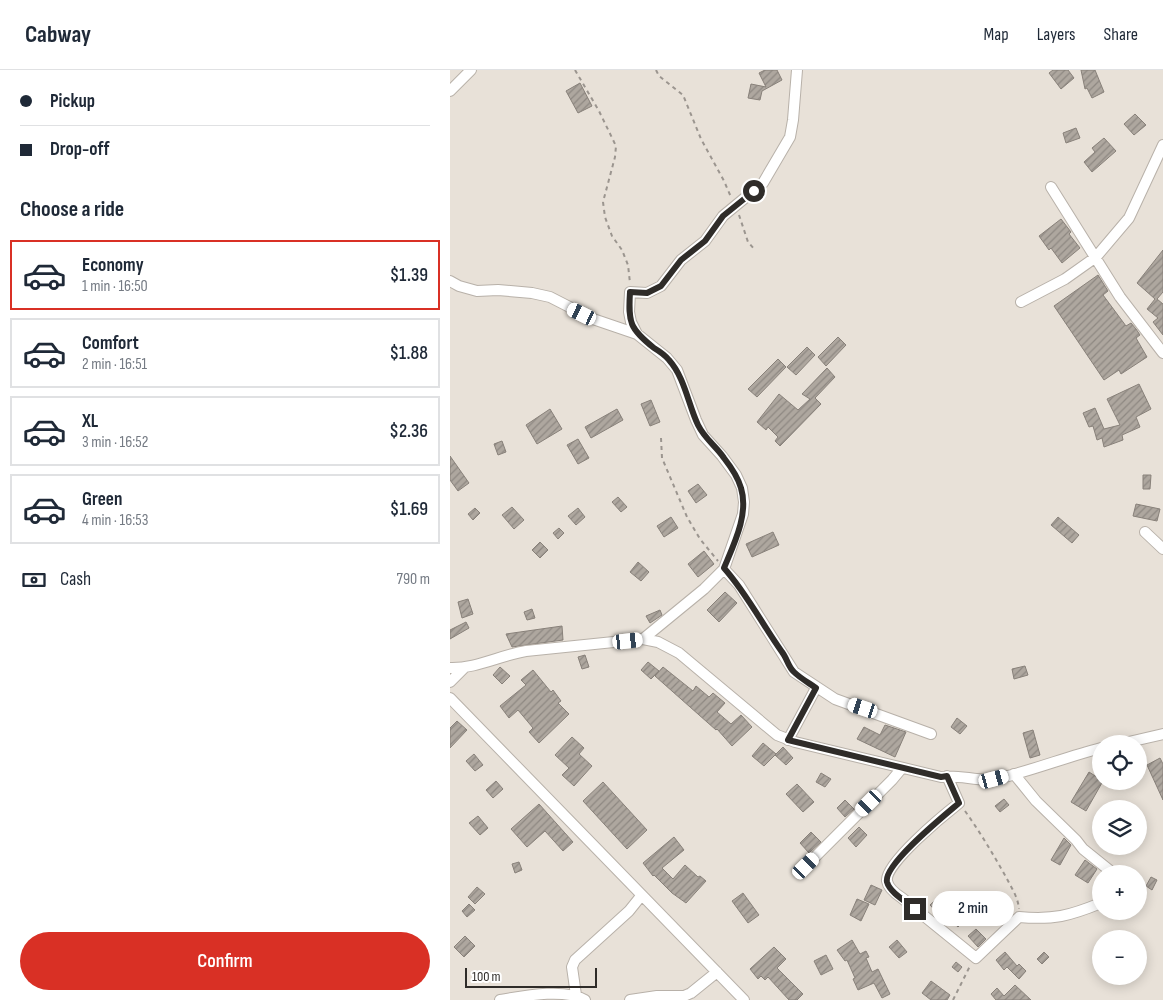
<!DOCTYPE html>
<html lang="en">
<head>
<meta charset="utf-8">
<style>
  :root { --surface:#fff; --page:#f6f6f7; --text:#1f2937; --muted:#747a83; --line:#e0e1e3; --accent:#d93025 }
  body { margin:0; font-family:"Sofia Sans Condensed",sans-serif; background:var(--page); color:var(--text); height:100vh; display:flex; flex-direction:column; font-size:19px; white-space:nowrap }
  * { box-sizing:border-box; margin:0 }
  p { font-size:16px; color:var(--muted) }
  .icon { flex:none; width:28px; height:28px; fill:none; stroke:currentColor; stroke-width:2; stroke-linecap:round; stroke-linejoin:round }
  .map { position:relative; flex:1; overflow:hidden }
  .side { display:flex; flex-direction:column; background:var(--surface); width:450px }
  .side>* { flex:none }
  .guide { display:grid; align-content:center; height:110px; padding:0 20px; background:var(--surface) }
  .buttons { position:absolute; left:642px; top:665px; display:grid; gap:10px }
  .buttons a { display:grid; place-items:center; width:55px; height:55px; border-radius:50%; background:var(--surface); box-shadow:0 2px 12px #0003; font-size:25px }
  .scale { position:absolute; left:15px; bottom:12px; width:132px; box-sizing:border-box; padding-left:5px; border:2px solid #2f2c29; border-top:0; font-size:14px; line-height:18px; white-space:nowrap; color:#2f2c29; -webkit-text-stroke:4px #fff; paint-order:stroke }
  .end { position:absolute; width:22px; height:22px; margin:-11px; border:6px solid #2f2c29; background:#fff; box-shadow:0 0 0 2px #fff }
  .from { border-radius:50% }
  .bubble { position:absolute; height:35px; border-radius:18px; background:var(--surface); box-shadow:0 2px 12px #0003; font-size:16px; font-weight:600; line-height:35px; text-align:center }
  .car { position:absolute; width:15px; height:30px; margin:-15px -8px; border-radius:6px; box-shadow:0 0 4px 1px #0007; background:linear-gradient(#fff 24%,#345 0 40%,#fff 0 76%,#345 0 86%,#fff 0) }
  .guide b { display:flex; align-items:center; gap:18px; height:48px; font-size:19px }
  .guide b+b { border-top:1px solid var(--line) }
  .guide i { width:12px; height:12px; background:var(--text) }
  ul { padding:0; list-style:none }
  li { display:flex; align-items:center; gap:15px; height:70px; margin:0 10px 8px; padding:0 10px; border:2px solid var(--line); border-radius:0px }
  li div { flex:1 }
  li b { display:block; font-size:19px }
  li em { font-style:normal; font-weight:600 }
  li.on { border-color:var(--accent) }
  li>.icon { width:45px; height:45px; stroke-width:1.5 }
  h2 { padding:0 20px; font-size:22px; line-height:60px }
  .pay { display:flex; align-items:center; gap:12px; height:55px; padding:0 20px; font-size:19px }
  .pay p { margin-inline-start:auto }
  .action { display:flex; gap:10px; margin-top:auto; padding:10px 20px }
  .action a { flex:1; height:58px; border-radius:30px; background:var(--accent); color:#fff; font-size:20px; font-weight:600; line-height:58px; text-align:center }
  header { display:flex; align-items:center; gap:30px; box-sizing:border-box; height:70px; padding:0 25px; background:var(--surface); border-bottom:1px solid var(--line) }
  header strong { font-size:24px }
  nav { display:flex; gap:28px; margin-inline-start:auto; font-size:18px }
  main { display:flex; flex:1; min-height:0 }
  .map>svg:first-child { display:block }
</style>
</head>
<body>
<header>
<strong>Cabway</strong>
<nav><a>Map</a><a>Layers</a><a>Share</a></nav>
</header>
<main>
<section class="side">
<div class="guide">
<b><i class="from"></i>Pickup</b>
<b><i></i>Drop-off</b>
</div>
<h2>Choose a ride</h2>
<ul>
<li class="on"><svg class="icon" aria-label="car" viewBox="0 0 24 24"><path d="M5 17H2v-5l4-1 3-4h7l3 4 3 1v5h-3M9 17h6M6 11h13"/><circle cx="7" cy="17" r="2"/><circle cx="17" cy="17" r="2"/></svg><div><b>Economy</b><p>1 min · 16:50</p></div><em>$1.39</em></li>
<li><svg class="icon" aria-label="car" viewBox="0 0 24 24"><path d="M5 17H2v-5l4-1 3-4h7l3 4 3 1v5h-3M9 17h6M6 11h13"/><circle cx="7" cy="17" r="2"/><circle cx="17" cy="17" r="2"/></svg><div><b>Comfort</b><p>2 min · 16:51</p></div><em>$1.88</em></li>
<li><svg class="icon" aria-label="car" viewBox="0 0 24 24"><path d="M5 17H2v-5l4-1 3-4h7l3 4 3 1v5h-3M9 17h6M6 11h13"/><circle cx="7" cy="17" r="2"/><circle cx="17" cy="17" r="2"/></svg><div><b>XL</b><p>3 min · 16:52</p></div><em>$2.36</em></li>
<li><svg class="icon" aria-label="car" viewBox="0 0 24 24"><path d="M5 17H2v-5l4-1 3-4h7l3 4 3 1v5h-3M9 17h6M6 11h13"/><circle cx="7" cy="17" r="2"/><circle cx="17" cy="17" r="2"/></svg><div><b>Green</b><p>4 min · 16:53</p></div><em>$1.69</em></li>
</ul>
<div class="pay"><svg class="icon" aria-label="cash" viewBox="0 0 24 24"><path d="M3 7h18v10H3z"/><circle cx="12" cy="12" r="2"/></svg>Cash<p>790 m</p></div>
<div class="action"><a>Confirm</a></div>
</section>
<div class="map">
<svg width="713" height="930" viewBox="0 0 713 930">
  <defs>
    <pattern id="building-hatch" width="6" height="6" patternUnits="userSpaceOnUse" patternTransform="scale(1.25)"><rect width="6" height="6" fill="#aea79f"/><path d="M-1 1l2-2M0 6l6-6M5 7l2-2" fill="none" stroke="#8e8882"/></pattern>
  </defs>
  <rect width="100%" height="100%" fill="#e8e1d8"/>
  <!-- building -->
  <path fill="url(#building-hatch)" stroke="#88817a" d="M315,0H327L332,10L312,21L310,30L298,28L301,14L316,17L309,3Z
    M603,0H618L624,8L611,19L599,3Z
    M631,0H645L654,22L642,28L637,18L635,19Z
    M130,13L142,36L128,43L116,21Z
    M685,44L696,55L684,65L674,54Z
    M626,58L630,68L616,73L613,63Z
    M654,68L666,81L642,102L634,92L645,82L642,78Z
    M611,149L621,162L619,164L630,178L612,193L601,178L599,180L589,166Z
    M713,180V222L707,229L713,234V265L703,252L708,248L697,239L705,229L687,213Z
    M648,205L658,221L653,225L676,256L681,253L686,259L690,265L686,268L697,287L671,304L669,300L654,310L604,236Z
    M388,267L396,275L376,296L368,287Z
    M357,277L365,285L346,305L337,297Z
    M328,289L336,297L307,327L298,319Z
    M377,298L385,307L365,328L371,334L330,376L325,371L328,367L318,357L316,360L307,352L329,324L348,340L360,329L352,324Z
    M689,314L701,339L686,347L690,357L672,365L673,370L654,377L652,368L647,370L643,356L639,357L633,343L645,338L654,359L670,355L657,329Z
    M201,330L210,352L200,356L191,334Z
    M100,339L112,359L87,374L76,355Z
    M167,339L173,350L141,368L135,357Z
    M128,369L139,388L128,394L117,375Z
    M52,371L56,382L48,385L44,374Z
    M0,386L19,413L8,421L0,410Z
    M693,405H701L700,419H693Z
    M248,414L257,425L246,433L238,421Z
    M168,427L177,437L171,442L162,432Z
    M686,434L710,439L707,451L683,446Z
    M62,437L74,450L64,459L52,445Z
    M25,438L30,443L23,450L18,444Z
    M128,438L135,447L126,455L118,446Z
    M221,447L228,458L214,467L207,456Z
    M608,447L629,465L622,473L601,455Z
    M109,458L114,463L108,469L103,463Z
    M323,462L329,475L302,487L296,474Z
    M90,472L98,480L90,488L82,480Z
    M254,481L264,494L248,507L238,494Z
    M188,492L199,502L191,511L180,502Z
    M275,522L287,533L269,552L257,540Z
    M18,529L23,544L12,548L8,532Z
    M82,539L85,548L77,550L74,542Z
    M210,540L212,545L200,553L196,546Z
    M16,552L19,558L0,569V560Z
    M112,556L113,570L62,577L56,564Z
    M135,585L139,597L132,599L128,587Z
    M198,592L209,601L201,609L191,600Z
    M575,596L578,605L564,609L562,599Z
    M50,597L60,606L52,614L43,605Z
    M213,597L243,621L246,616L259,627L263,623L275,633L267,642L281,654L291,645L302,657L282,676L267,659L266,660L205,606Z
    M83,600L101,622L103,620L111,631L108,633L119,644L89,673L79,662L83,658L68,640L59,648L50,636L76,615L71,610Z
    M507,648L517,656L510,664L501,657Z
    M7,651L17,660L0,678V658Z
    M435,655L456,662L445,687L407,669L414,657L430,665Z
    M583,660L590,685L580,688L573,663Z
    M122,667L134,678L129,684L142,696L124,716L112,705L119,698L105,685Z
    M313,673L326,684L314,696L302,686Z
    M333,677L343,688L336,695L325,685Z
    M24,684L33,695L25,701L16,691Z
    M710,688L713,694V730L697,695Z
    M639,702L653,711L636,741L621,732Z
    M371,703L381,709L375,717L366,712Z
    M46,711L53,719L43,728L36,720Z
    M153,712L197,760L177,779L133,731Z
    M347,714L364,732L353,742L336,724Z
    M554,729L559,735L550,742L545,736Z
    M395,730L404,739L395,747L387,738Z
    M89,734L123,772L113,781L95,761L77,777L61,759Z
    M28,746L38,758L30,765L19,753Z
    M409,757L417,765L406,777L398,768Z
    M361,762L371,772L359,783L350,773Z
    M224,767L234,780L212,798L223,809L235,795L248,807L250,806L256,811L236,833L222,823L204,805L203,806L193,793Z
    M614,768L621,775L610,795L601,790Z
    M635,790L647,799L638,813L625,805Z
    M69,792L72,800L65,803L62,794Z
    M701,807L707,810L702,820L696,816Z
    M421,815L432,820L425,835L414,830Z
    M27,817L35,824L25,834L18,827Z
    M293,823L309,845L298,853L282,831Z
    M491,825L516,849L508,857L495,845L492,848L480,835Z
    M407,829L419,834L411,851L400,845Z
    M19,834L25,840L17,847L12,841Z
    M526,859L536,869L528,877L518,866Z
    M15,866L25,876L14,887L4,877Z
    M402,870L410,884L416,881L419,887L416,888L422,902L428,899L440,924L432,928L424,913L408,920L403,909L405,908L397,890L395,891L387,880Z
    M447,870L457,882L449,888L439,877Z
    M324,877L336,889L327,898L353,924L347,930H339L318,907L315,910L311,906L308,909L300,899Z
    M555,882L567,896L569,894L576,901L569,909L557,897L554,900L546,890Z
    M594,882L599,887L592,894L587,889Z
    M376,885L383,899L371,905L364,891Z
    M506,892L512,897L508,902L502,897Z
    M481,911L500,925L497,930H481L472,923Z
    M565,915L581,930H546L541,924L547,918L554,926Z"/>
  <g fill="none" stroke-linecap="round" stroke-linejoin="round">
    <defs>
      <path id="minor" d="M0,21L21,0
        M601,117L670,227L713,283
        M0,211L9,216L27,221L48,220L82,223L100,227L143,249L187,264
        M571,232L615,209L646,187L679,148L713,75
        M695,462L713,479
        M274,499L289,515L344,602L385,629L481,664
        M193,569L254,519L274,499L293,444L294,432L292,418L286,405L272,386L253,365L246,350L227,300L217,288L187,264L181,252L179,242L180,222L197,223L211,216L231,190L255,171L273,146L313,113L340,67L343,50L347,0
        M0,598C25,599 51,585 76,581L193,569L208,572L229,583L327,665L345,672L491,707C509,704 528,712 546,709C581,701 616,687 651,678
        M0,612L14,598
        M0,628L294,930
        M338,670L366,618
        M670,674L713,664
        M564,704L586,731L626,770L633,779L664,804
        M497,706L509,733C495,744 434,794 437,811C438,818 446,824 452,828L526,888L569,847C604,850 619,846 651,833
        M356,796L442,710L452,698
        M126,925L122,897L125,890L179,841L191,826
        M50,930C74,926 114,918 135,930
        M180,930L207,926H234L241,923L267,902"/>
    </defs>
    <!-- minor casing -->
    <use href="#minor" stroke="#b8b1a9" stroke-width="12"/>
    <!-- path -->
    <path stroke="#9b958f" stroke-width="2" stroke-dasharray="4 4" stroke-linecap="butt" d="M125,0L149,41L166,76L165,87L153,132L155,147L162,166L172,180L178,195L180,213
      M206,0L209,6L233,25L251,69L274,111L281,127
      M289,145L298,172L305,180
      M211,368L212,388L237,447L250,469L268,491
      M515,741C530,762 543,784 556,807C561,817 568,827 569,839
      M503,930L520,896"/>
    <!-- minor -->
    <use href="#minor" stroke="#fff" stroke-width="10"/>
  </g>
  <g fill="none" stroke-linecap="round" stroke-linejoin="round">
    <!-- route -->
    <path stroke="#2f2c29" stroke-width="6" d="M304,121L273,146L255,171L231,190L211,216L197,223L180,222C178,253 180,259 204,278C209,281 215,285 219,290C235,308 238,334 248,355C255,369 266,376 274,388C281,397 288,407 291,418C299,444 284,474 274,498C297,524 312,554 332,582C337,588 338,597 344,602C350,608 359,613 366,618L338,670L491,707L497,706L509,733C495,745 433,795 437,812C440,823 457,832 465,839"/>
  </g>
</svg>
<div class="buttons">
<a><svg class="icon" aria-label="locate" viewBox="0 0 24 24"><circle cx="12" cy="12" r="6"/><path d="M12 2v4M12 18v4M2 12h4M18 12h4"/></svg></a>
<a><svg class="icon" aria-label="layers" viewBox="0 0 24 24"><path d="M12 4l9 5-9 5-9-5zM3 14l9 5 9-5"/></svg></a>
<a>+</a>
<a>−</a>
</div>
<div class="scale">100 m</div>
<i class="end from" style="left:304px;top:121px"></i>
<i class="end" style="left:465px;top:839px"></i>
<div class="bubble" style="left:482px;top:821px;width:82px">2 min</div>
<i class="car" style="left:132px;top:244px;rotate:296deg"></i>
<i class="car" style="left:178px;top:571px;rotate:84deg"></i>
<i class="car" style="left:413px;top:638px;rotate:288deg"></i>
<i class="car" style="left:544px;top:709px;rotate:75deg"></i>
<i class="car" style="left:419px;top:733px;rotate:225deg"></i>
<i class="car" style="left:356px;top:796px;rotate:45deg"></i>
</div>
</main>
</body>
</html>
